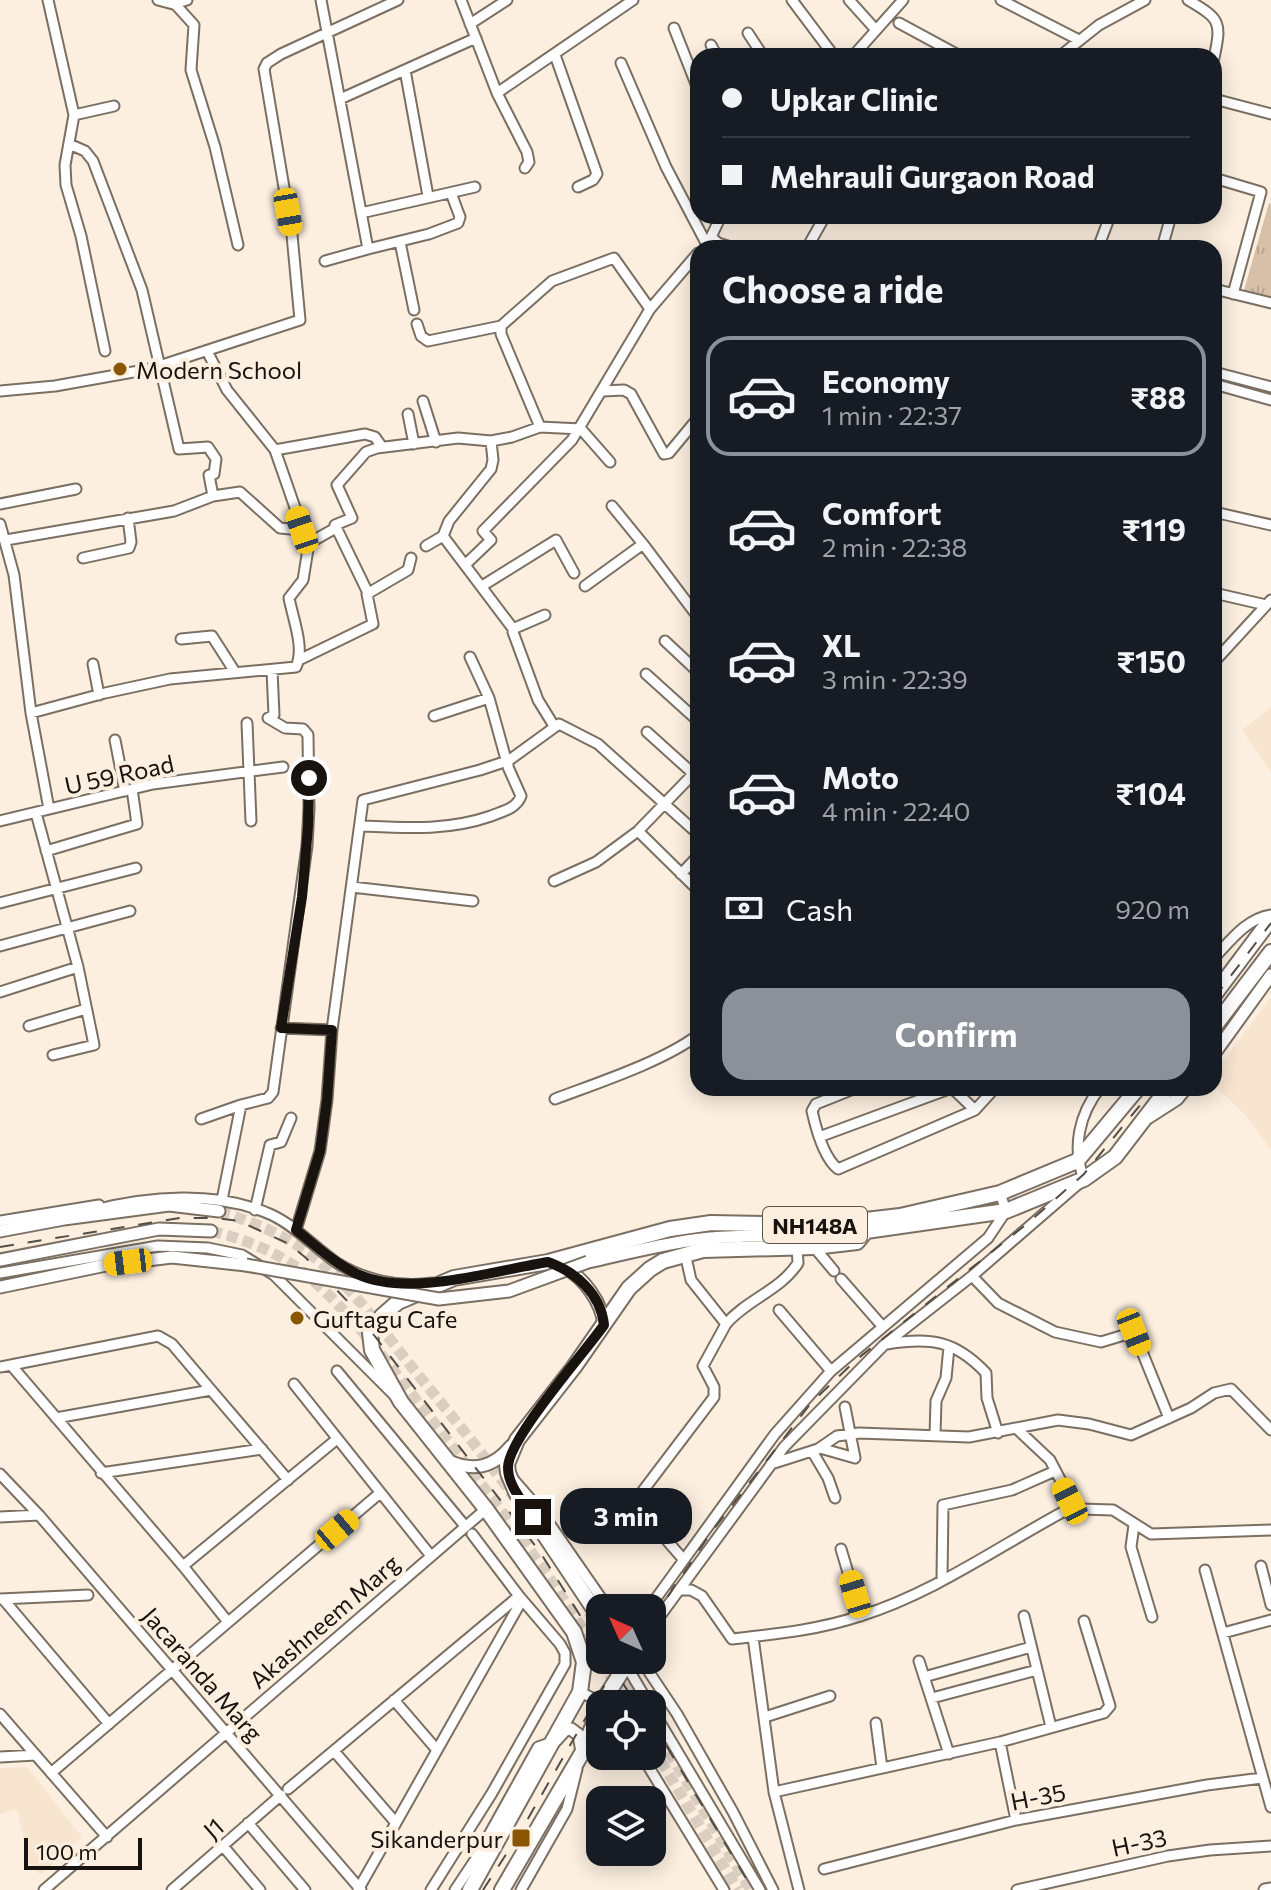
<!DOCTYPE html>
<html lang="en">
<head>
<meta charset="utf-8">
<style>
  :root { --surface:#171b24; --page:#20242c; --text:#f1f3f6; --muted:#9ea1a6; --line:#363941; --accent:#8c9099 }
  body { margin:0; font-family:Commissioner,sans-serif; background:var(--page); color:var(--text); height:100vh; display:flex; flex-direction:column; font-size:30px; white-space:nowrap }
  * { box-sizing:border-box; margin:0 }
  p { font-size:26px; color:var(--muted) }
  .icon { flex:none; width:44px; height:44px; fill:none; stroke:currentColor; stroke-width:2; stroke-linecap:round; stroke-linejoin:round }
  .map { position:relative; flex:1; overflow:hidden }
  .drawer { position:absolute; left:690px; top:240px; width:532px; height:856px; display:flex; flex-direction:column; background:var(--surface); border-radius:24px; box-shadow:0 4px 20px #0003 }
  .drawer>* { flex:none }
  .hud { position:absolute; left:690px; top:48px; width:532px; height:176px; border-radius:24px; box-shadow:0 4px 20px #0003; display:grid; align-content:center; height:176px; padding:0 32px; background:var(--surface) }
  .needle { width:52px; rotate:315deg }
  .controls { position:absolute; left:586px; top:1594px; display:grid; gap:16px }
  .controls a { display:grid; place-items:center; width:80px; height:80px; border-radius:16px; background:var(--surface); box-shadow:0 4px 20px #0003; font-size:40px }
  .scale { position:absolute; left:24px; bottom:20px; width:118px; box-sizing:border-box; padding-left:8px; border:4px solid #18130e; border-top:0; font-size:22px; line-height:28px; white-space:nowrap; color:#18130e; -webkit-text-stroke:6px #fcefe0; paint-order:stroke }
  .end { position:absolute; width:36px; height:36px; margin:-18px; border:10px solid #18130e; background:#fff; box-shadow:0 0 0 4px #fff }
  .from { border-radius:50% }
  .bubble { position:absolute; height:56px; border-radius:24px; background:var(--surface); box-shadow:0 4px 20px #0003; font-size:26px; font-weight:700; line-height:56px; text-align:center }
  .car { position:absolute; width:24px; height:48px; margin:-24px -12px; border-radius:10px; box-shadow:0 0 6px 2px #0007; background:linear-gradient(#f5c518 24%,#345 0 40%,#f5c518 0 76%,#345 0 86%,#f5c518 0) }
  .hud b { display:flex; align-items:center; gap:28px; height:76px; font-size:30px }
  .hud b+b { border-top:2px solid var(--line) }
  .hud i { width:20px; height:20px; background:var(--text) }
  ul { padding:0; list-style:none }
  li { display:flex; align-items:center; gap:24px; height:120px; margin:0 16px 12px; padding:0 16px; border:4px solid transparent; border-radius:24px }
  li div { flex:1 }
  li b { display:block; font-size:30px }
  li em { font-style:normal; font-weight:700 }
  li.current { border-color:var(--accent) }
  li>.icon { width:72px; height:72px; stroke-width:1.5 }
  h2 { padding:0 32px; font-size:36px; line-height:96px }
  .pay { display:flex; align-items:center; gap:20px; height:88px; padding:0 32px; font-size:30px }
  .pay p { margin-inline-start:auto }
  .button { display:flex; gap:16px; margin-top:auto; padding:16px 32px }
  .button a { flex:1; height:92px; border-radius:24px; background:var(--accent); color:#fff; font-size:32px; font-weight:700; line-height:92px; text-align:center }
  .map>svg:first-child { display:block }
</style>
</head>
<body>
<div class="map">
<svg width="1271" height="1890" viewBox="0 0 1271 1890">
  <defs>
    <pattern id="park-tufts" width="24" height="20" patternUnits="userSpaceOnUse" patternTransform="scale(2)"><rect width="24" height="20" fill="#d7c0a7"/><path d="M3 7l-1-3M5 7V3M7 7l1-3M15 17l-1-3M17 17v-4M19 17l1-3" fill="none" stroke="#b8a48f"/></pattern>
  </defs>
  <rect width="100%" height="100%" fill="#fcefe0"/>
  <!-- built -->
  <path fill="#f8e5d0" d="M1271,707V772L1242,730Z
    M1271,997V1150L1246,1116L1214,1085V1073Z
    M27,1767L82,1837L40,1875L29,1863L17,1809L0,1814V1768Z"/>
  <!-- park -->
  <path fill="url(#park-tufts)" d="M1269,203L1271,204V297L1244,290Z"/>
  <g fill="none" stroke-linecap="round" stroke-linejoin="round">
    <!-- major-tunnel -->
    <path stroke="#dacec0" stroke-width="11" stroke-dasharray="11 5.5" stroke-linecap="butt" d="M219,1211C249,1221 276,1231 303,1249C348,1280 381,1329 415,1371C449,1413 483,1453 514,1497
      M211,1231C239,1238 265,1247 290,1263C336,1292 390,1366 424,1410C487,1491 548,1569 600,1658
      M589,1612L600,1632
      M601,1660L627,1704
      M620,1667L641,1704
      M652,1723L751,1890
      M652,1746L738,1890"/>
    <defs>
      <path id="minor" d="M48,0L74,115L65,165L66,185L81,236L105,351
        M158,0L173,4L187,0
        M321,0L368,249L429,234L458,223L460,217L451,193
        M461,0L497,93L527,152L529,162L525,168
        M792,0L834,56
        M849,0L876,30
        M1001,0L1079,40
        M1188,0C1220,19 1222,21 1214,58
        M175,4L194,25L191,70L215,147L238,245
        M899,23L960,56
        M470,24L507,0
        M674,28L698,89
        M748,33L763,56
        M711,45L717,56
        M555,55L597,174L593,180L578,187
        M853,56L903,0
        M1060,56L1099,25L1145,0
        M621,63L666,167L706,243
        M405,70L428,196
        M497,93L633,0
        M340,99L476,38
        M1214,99L1271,114
        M74,115L114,106
        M69,144L85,151L93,161L142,290L179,449L208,447L216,459L214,474L209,475L213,496
        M1214,178L1261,192L1233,294
        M361,213L475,187
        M721,216L711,237L718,243L734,248
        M400,242L414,310
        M807,248L825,216
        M1098,248L1110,216
        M1162,248L1171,216
        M325,261L368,249
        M1214,289L1271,303
        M417,324L421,336L428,341L501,326L552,281L614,258L650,309
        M501,326V334L540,427L581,429L610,462
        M207,351L227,390L275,450L308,545
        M1214,372L1271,387
        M1214,384L1271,400
        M0,391L55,386L150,369L300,320L292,235L264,69L267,63L281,54L398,0
        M603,391L624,390L631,394L664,454L669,453L698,418
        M423,401L436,442
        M408,414L414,444
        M275,450L365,434L375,437L382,447
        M0,504L76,489
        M612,506L643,544
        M1214,512L1271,525
        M0,524L14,575L31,713L49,809
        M335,525L368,593
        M443,536L514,630
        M6,540L174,511L213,496L240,492L280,528L302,530
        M426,546L443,536L449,521L491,469L493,460L491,441
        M83,558L129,548L131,542L128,518
        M466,564L491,540L483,531L572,440L650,309L698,253
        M482,586L556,540L574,573
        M585,586L643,544L698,617
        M1214,593L1266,605
        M545,615L515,628L513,632L538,700L554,726
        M181,639L212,636L235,672
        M665,641L698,672
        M470,657L489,698L507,763
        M299,660L373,624L367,594L408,570L411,558
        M1214,662L1271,600
        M93,664L99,695
        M646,674L698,721
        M31,713L105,693L170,679L296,667C305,648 293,619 289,598L303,580L309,543L334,529L335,525L352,518L337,485L366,452L377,448L458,438L491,441L512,437L540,427
        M434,716L489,698
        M247,723L251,821
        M647,732L698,778
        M115,740L125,791
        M36,813L78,967L94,1045L53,1055
        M0,821L153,784L283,767
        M361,826C406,828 448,831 491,816C503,811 516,809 521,796L508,767V761L559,724L598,744L698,834
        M638,831L698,890
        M46,851L137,824L132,789
        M681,874L698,856
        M554,881L596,862L638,831L698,769
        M352,887L473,901
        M0,903L136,868
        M0,946L130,911
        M1214,958C1231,940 1246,919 1271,915
        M0,992L78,967
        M29,1026L86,1009
        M281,1028L332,1030
        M856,1088L816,1104L812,1111C816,1129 824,1158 838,1169L975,1110L995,1088
        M952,1088L975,1110
        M555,1099C597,1083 662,1062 698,1035
        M201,1119L241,1105
        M819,1137L952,1088
        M222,1200L241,1105L268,1098L273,1092L307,846L309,808L308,735L303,729L285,728L268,718L274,715L272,670
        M255,1210L270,1145L281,1142L291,1118
        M90,1211C148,1196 217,1190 272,1215C297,1227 315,1248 337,1263C364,1280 400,1288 432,1283
        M0,1221L99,1205
        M296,1230L320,1151L327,1100L332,1030L363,800L480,770L507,761
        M814,1247L834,1271
        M0,1273L158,1246L208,1248L242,1255L274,1275L393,1394
        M972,1276L998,1303L1055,1332L1101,1342L1134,1332L1169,1418
        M841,1279L883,1327
        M779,1310L831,1371
        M726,1324C746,1300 781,1290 798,1263L797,1247
        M887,1344C930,1337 955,1340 986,1373L987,1398L998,1433
        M11,1365L158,1336L172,1344L211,1390L56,1418
        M0,1367L11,1365L183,1566
        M337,1371L465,1526
        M294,1384L431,1556
        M211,1390L288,1480
        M1016,1428L1050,1460L1074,1506
        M935,1435L936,1401L946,1378L949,1347
        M820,1448L855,1458L845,1407
        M812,1451L828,1478L835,1498
        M771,1464L818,1449L837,1436L859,1433L969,1437L1058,1420L1089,1424L1131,1435L1191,1408L1214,1393L1231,1389L1271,1430
        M101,1473L262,1449
        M0,1474L39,1515
        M513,1479L540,1510L608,1608
        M0,1517L39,1515L361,1890
        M1134,1525L1131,1547L1152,1617
        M841,1549L861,1616
        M683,1559C666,1539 644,1518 642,1492L714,1397V1387L703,1366L726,1324L691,1280L685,1253
        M1261,1566L1271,1605
        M1205,1570L1271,1807
        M942,1579L943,1505L1012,1490L1055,1471
        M677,1590H691L702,1596L732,1639C776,1634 818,1630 860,1616C937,1592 1003,1543 1074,1506L1080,1509L1113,1510L1151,1534L1271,1530
        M0,1599L88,1595
        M3,1599L109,1724
        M649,1608L775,1434L831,1371L988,1238L1006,1211L1000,1193
        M1024,1616L1051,1727
        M228,1622L183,1566L337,1439
        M652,1627L784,1447L884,1345L972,1276L1084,1179C1072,1148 1079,1114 1100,1088
        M1223,1633L1271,1620
        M753,1637L774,1792L799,1890
        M641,1660L677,1714L733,1812L773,1890
        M919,1661L949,1754
        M627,1662L626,1665L649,1704
        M924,1677L1031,1647
        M580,1692L605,1704
        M932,1698L1037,1670
        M394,1700L437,1750
        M652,1709L760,1890
        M0,1714L107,1837
        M765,1717L830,1696
        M876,1723L882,1768
        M1000,1742L1016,1820
        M334,1751L396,1823
        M642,1756L724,1890
        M0,1757L36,1755
        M51,1773L380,1493
        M288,1789L519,1596L472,1534
        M774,1792L1000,1742L1104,1713L1110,1706L1084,1621
        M248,1823L305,1890
        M223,1846L260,1890
        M824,1869L1016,1820L1207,1785L1262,1778
        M44,1890L486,1509
        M172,1890L281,1795
        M358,1890L518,1607L519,1596
        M431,1890L492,1793L565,1664V1653L560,1644L519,1596
        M455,1890L475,1860L538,1747L552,1742
        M521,1890L567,1809L577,1769
        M1017,1890L1168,1856L1210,1850L1271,1846"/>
      <path id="major" d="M1214,1054L1271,975
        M1149,1117L1177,1099L1186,1088
        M0,1231L64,1219L169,1205L219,1211
        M0,1260L159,1229L211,1231
        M588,1262C629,1253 669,1242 710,1238C762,1234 814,1236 866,1231
        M563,1267C584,1277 602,1303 604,1325
        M0,1287L106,1265L172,1257L246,1265
        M449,1461C474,1472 494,1467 511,1446
        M556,1740L565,1730L571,1729L579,1735L582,1752
        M1265,1890L1271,1889"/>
      <path id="highway" d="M1214,995L1271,919
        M1214,1027L1271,952
        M600,1618L516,1492L508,1473L507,1464L517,1440L574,1367L629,1288L650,1269L663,1261L703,1250L814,1247L857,1242L866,1231L1006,1211L1084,1179L1115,1157L1168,1088
        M601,1704L626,1665L623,1660
        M470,1890L580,1692L584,1662L574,1632L486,1509L401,1402L372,1350L370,1333L382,1316L398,1302L454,1278L548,1262L670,1229L711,1223L823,1225L900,1216L1000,1193L1077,1161L1138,1088
        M502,1890L582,1753L600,1708"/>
    </defs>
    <!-- minor casing -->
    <use href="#minor" stroke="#7a6f62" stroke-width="13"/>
    <!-- major casing -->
    <use href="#major" stroke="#7a6f62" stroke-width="15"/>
    <!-- highway casing -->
    <use href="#highway" stroke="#7a6f62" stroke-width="18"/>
    <!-- minor -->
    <use href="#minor" stroke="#fff" stroke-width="9"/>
    <!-- major -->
    <use href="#major" stroke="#fff" stroke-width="11"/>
    <!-- highway -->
    <use href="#highway" stroke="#fff" stroke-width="14"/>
    <!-- rail -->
    <path stroke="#544d45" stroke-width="2" stroke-dasharray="14 14" stroke-linecap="butt" d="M1214,998L1271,923
      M0,1247L180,1218H216L239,1221L289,1244L306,1258L351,1305L540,1552L600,1647
      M652,1620L710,1534L811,1403L856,1360L1028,1223L1084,1174L1154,1088
      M608,1660L636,1704
      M652,1722L753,1890
      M483,1890L518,1836L619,1660"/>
    <defs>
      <path id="major-bridge" d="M246,1265L439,1299L509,1291L588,1262"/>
    </defs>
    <!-- major-bridge casing -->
    <use href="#major-bridge" stroke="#7a6f62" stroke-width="15" stroke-linecap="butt"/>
    <!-- major-bridge -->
    <use href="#major-bridge" stroke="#fff" stroke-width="11"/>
  </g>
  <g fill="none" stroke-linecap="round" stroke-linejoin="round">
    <!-- route -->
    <path stroke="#18130e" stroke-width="10" d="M309,778L308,827L302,897L281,1028L332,1030L327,1100L320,1151L296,1230C315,1245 334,1263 357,1274C409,1298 492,1271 548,1262C576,1272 601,1294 604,1325C585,1352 507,1440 508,1468C508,1486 524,1503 533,1517"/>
  </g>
  <!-- markers -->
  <g fill="#8a5602" stroke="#fcefe0" stroke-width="3">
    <circle cx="120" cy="369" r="8"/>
    <circle cx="297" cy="1318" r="8"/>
    <rect x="511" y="1828" width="20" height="20" rx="4"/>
  </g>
  <g text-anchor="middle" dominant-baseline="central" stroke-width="8" stroke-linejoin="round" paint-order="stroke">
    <!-- shield labels -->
    <rect fill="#fcefe0" stroke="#5c554d" stroke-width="2" x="763" y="1207" width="104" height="36" rx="6"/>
    <g font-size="22" font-weight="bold" fill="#18130e">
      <text x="815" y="1225">NH148A</text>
    </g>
    <!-- poi labels -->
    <g font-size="24" fill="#18130e" stroke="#fcefe0" text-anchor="start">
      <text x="136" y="369">Modern School</text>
      <text x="313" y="1318">Guftagu Cafe</text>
      <text x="503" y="1838" text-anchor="end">Sikanderpur</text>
    </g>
    <!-- street labels -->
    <g font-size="24" fill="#18130e" stroke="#fcefe0">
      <text transform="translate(119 774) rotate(-12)">U 59 Road</text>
      <text transform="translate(324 1621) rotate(-41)">Akashneem Marg</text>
      <text transform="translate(203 1674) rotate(49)">Jacaranda Marg</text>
      <text transform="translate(1038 1796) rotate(-11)">H-35</text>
      <text transform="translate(213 1828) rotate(-41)">J1</text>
      <text transform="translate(1139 1842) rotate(-12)">H-33</text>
    </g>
  </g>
</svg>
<div class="controls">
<a><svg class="needle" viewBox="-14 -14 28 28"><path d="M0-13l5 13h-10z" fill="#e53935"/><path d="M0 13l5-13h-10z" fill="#9ea1a6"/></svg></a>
<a><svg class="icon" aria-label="locate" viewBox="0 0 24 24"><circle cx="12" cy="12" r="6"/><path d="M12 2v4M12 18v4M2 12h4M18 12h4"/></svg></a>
<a><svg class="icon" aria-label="layers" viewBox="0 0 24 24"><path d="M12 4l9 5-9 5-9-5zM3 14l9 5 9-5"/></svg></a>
</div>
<div class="scale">100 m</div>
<i class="end from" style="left:309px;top:778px"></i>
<i class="end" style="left:533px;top:1517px"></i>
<div class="bubble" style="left:560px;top:1488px;width:132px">3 min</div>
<i class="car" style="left:288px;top:212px;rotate:170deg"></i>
<i class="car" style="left:302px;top:530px;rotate:341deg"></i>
<i class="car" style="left:128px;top:1262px;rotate:263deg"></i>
<i class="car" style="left:1134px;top:1332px;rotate:158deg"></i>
<i class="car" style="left:1070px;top:1501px;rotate:333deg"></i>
<i class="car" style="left:337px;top:1530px;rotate:50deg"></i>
<i class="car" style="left:855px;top:1594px;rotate:343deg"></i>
<div class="hud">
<b><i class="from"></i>Upkar Clinic</b>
<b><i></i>Mehrauli Gurgaon Road</b>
</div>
<section class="drawer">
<h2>Choose a ride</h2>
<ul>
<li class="current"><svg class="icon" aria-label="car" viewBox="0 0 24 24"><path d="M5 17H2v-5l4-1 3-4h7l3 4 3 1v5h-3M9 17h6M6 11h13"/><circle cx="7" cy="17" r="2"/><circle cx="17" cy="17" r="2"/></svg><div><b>Economy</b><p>1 min · 22:37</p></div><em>₹88</em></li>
<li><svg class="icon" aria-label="car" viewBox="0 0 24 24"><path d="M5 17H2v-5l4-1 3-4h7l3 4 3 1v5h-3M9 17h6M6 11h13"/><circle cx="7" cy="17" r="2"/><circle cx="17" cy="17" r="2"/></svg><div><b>Comfort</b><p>2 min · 22:38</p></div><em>₹119</em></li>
<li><svg class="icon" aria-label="car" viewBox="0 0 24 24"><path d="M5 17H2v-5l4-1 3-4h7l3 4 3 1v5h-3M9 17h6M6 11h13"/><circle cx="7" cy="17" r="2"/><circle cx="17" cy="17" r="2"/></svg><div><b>XL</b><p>3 min · 22:39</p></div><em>₹150</em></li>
<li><svg class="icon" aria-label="car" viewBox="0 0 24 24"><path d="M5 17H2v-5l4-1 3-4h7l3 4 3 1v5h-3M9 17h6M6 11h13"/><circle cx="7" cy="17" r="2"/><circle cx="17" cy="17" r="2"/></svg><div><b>Moto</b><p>4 min · 22:40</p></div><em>₹104</em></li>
</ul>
<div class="pay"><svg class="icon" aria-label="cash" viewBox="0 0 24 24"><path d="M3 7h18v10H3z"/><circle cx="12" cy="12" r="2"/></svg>Cash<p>920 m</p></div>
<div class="button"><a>Confirm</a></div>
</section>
</div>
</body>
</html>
